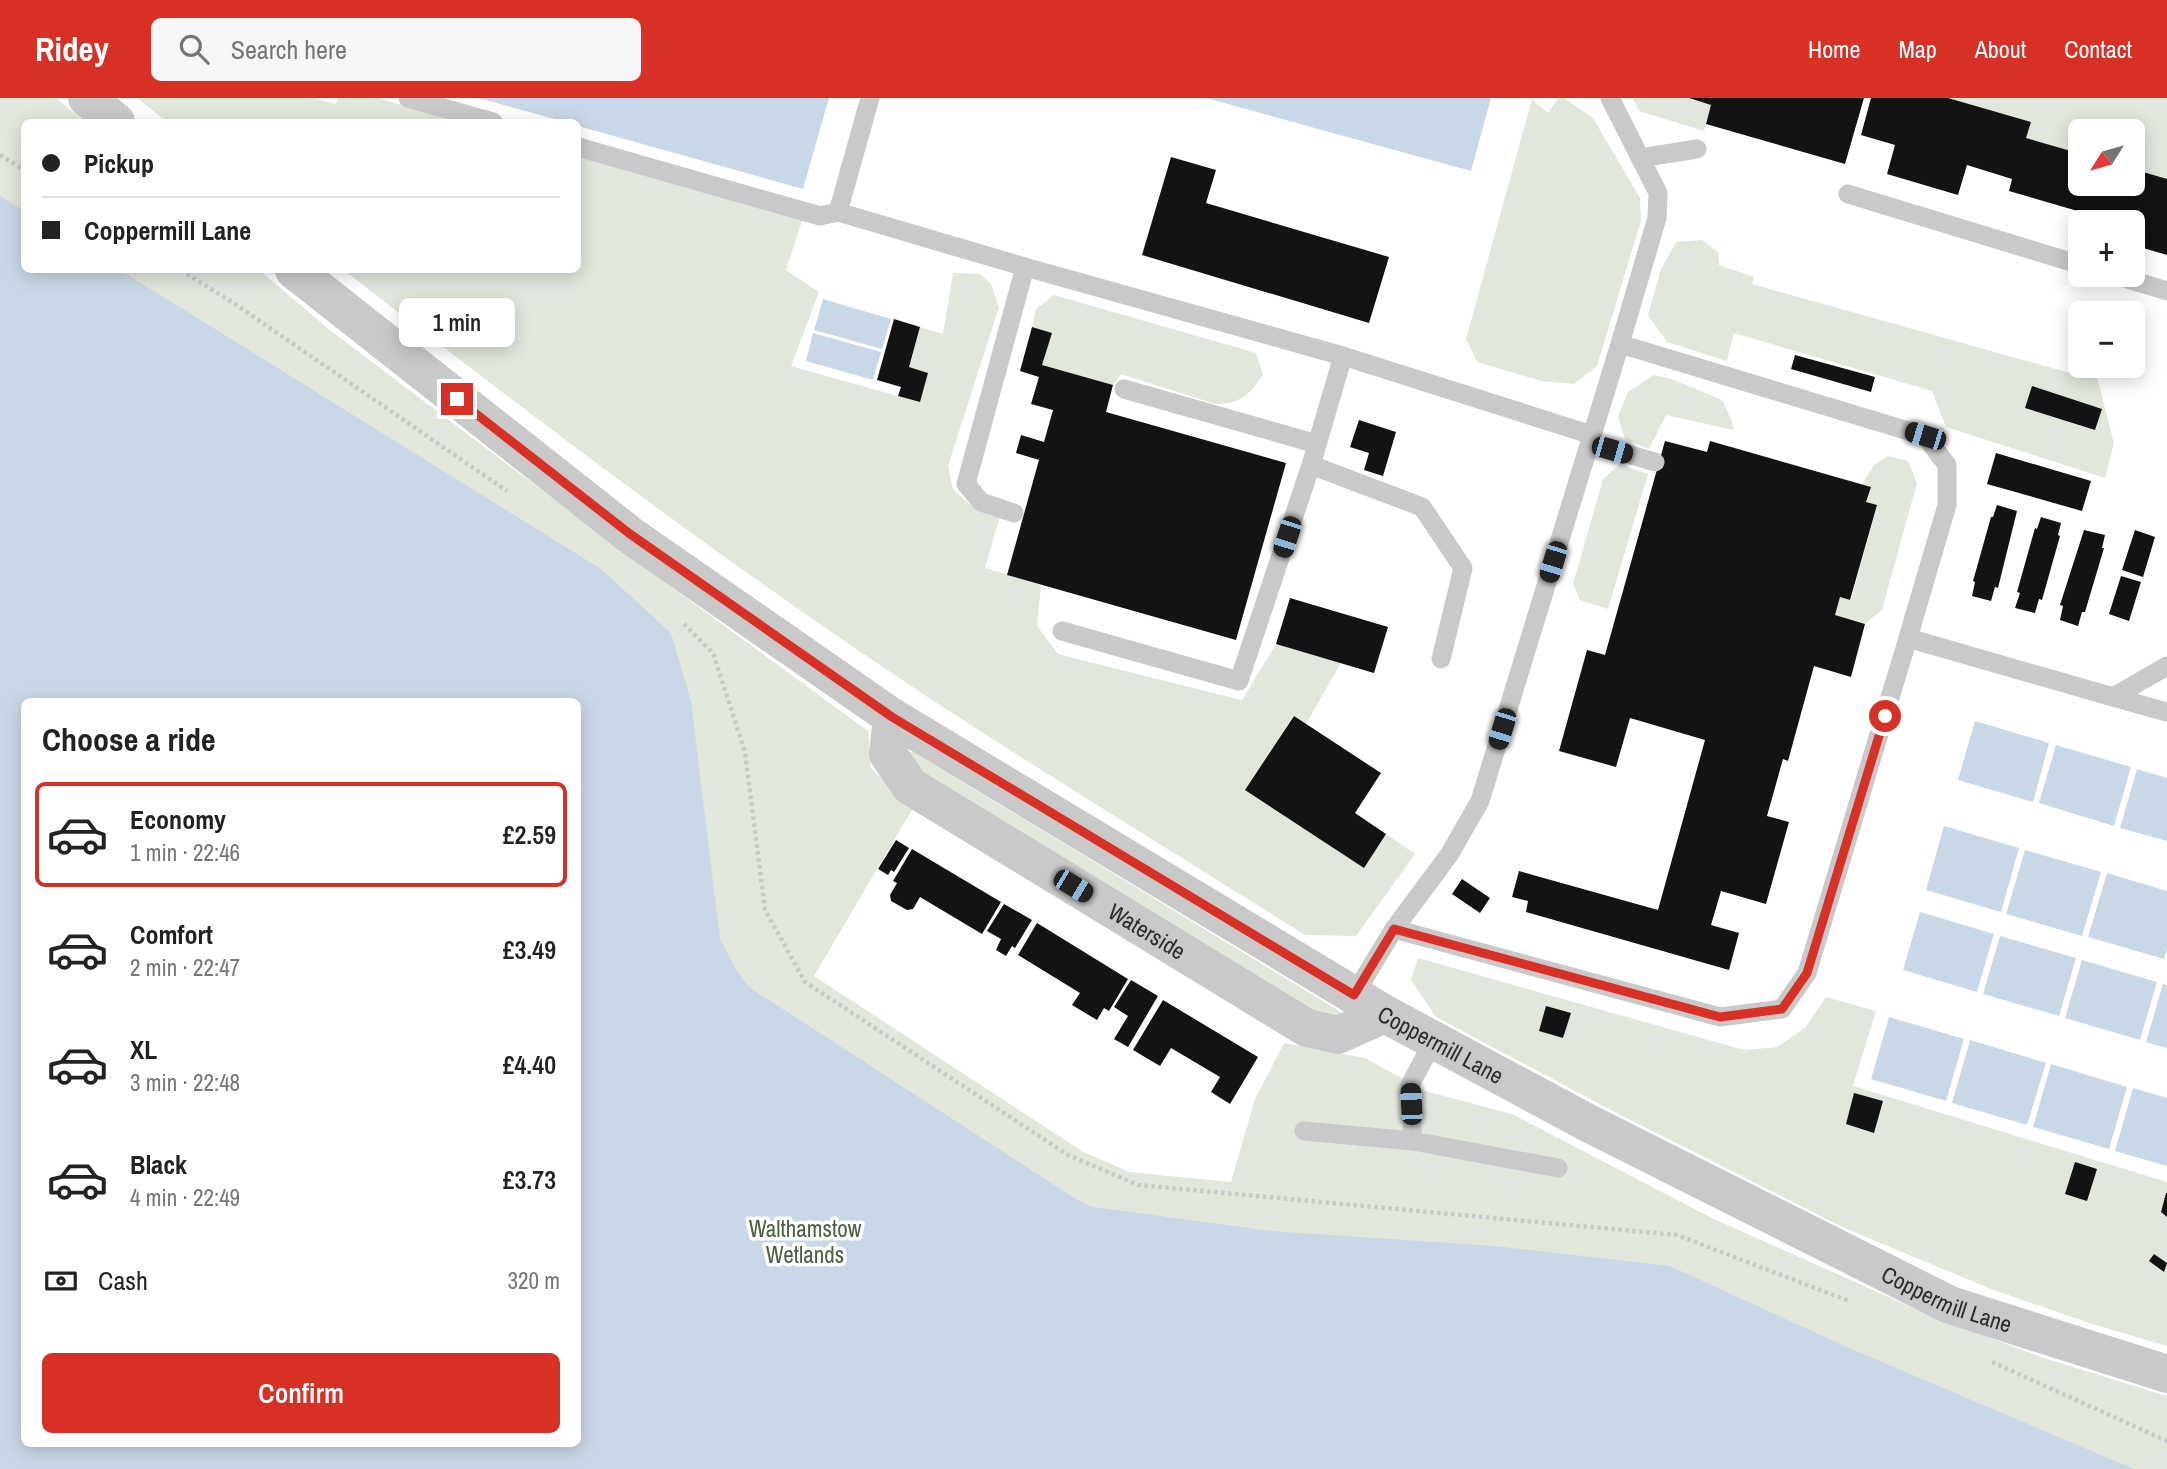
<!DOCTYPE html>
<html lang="en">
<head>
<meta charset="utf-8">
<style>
  :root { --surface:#fff; --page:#f6f6f6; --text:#222; --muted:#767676; --line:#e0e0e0; --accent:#d93025 }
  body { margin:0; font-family:"Archivo Narrow",sans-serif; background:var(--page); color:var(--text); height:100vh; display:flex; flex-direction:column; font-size:26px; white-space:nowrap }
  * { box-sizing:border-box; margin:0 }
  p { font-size:23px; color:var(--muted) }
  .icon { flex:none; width:38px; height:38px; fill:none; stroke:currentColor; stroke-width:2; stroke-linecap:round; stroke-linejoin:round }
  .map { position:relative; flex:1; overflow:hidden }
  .drawer { position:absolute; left:21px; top:600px; width:560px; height:749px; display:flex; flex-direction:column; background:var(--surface); border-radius:10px; box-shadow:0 4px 18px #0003 }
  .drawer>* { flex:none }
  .banner { position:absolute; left:21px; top:21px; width:560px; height:154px; border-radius:10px; box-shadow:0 4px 18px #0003; display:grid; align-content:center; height:154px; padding:0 21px; background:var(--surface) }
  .needle { width:46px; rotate:233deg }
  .buttons { position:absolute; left:2068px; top:21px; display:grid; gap:14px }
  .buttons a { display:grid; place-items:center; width:77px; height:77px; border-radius:10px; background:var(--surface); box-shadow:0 4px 18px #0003; font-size:35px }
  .end { position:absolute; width:32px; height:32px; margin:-16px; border:9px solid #d93025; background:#fff; box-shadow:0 0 0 4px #fff }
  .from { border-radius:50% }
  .bubble { position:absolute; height:49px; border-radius:10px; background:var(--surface); box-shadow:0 4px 18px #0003; font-size:23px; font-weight:600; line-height:49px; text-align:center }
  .car { position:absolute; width:21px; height:42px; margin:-21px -10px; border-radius:9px; box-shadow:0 0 5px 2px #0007; background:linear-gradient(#222 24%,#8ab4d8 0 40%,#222 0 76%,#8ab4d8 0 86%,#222 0) }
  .banner b { display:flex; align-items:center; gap:24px; height:66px; font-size:26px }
  .banner b+b { border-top:2px solid var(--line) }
  .banner i { width:18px; height:18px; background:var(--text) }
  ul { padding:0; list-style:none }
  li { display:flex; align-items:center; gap:21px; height:105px; margin:0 14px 10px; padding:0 7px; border:4px solid transparent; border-radius:10px }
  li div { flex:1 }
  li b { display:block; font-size:26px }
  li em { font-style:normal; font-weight:600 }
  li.active { border-color:var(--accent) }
  li>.icon { width:63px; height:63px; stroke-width:1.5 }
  h2 { padding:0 21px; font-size:32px; line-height:84px }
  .pay { display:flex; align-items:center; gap:18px; height:77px; padding:0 21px; font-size:26px }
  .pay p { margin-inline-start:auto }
  .primary-button { display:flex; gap:14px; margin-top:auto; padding:14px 21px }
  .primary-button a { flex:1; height:80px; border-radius:10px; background:var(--accent); color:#fff; font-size:28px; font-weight:600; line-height:80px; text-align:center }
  header { display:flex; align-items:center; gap:42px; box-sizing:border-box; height:98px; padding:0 35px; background:var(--accent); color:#fff }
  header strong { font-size:33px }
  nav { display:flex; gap:38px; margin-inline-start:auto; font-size:24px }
  .search { width:490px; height:63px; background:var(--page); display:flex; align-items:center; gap:18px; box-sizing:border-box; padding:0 24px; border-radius:10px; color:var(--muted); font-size:26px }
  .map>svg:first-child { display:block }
</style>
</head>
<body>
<header>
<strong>Ridey</strong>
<div class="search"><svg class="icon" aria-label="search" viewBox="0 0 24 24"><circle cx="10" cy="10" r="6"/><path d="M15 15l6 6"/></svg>Search here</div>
<nav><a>Home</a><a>Map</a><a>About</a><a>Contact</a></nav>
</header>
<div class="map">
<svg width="2167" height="1371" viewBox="0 0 2167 1371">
  <rect width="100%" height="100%" fill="#fff"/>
  <!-- green -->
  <path fill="#e1e8db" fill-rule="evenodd" d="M0,0H56L85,24H24V172H259L331,233L629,458L868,633L871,670L913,710L814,878L1082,1053L1129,1074L1231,1084L1255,1001L1284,945L1365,960L1425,993L1512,1016L1712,1120L1929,1217L2044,1260L2167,1298V1371H0ZM24,604H578V1346H24Z
    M137,0H311L336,6L339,0H377L464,24H167Z
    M1558,0H1564L1593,20L1640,100L1641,123L1597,268L1574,286L1541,283L1477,264L1466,241L1532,1L1548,15Z
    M1633,0H1686L1711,7L1704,33L1639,13Z
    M1948,0H2167V81L2133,71V33H2081V56L2026,40L2030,25Z
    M578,57L803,120L786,172L819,194L791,268L919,304L928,275L909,269L920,229L943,236L953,175L980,176L991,186L999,209L948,368L953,392L972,408L1000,418L985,470L1041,487L1037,528L1058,556L1242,602L1276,546L1341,565L1306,626L1293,618L1246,692L1386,736L1415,756L1356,838L1305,837C1181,759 1055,682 932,602C729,468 535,321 344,172H578Z
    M1702,142L1718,154L1719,167L1754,179L1752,186L2063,273L2097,279L2114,345L2105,380L1946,329L1932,293L1734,235L1727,263L1667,244L1648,217L1661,171L1676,144Z
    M1054,197L1256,255L1263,277C1249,297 1241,306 1215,306L1121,276L1113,287L1042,267L1052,235L1032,229L1036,211Z
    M1654,277L1672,281L1722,302L1731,321L1734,332L1666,317L1649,351L1625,341L1618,318L1628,294Z
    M1888,358L1908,363L1917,385L1882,512L1865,526L1835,517L1840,499L1851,502L1877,408L1866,404L1871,389L1862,386L1875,366Z
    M1620,366L1648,376L1608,511L1580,502L1573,486L1603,381Z
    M907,654H913L918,657L1338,912L1342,917L1339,929L908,673Z
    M1418,860L1744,952L1777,949L1805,930L1826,899L1876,913L1853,988L2167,1084V1093L2161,1114L2167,1119V1248L2092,1226L1991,1191L1842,1129L1607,1010L1436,919L1411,882Z"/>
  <!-- water -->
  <path fill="#c9d8e6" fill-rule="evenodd" d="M478,0H829L803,91L578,28V24H566Z
    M1206,0H1491L1471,73Z
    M0,98L24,113V172H120L601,471L671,535L691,603L720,841L738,875L749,889L1076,1101L1089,1108L1101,1110L1271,1133L1495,1148L1670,1168L1849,1250L2134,1371H0ZM24,604H578V1346H24Z
    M823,201L891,221L882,251L814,232Z
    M813,235L881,254L873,282L806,263Z
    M1975,623L2049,645L2033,704L1958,682Z
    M2056,647L2131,669L2114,728L2039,705Z
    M2137,671L2167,680V743L2120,730Z
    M1944,728L2019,750L2001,814L1926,792Z
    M2025,752L2101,774L2082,838L2006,816Z
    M2107,775L2167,793V851L2164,861L2088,839Z
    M1920,814L1994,836L1977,894L1903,872Z
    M2000,838L2076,860L2059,918L1983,896Z
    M2082,862L2157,884L2140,942L2065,920Z
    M2163,886L2167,887V950L2146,944Z
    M1889,919L1964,941L1946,1003L1871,981Z
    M1970,942L2046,965L2027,1027L1952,1005Z
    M2051,966L2127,989L2109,1051L2033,1029Z
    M2133,990L2167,1000V1068L2115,1053Z"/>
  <!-- building -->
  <path fill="#131313" d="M1689,0H1864L1845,66L1706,26L1711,7Z
    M1871,0H1948L2031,24L2026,40L2081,56V86H2133V71L2167,81V157L2133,147V124H2081V132L2076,131L2081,114L2009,93L2012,81L1967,67L1958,97L1887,76L1895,47L1861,37Z
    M1171,59L1216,72L1206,105L1389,159L1369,225L1142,157Z
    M894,221L920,229L909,269L928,275L920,304L898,298L901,289L877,282Z
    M1032,229L1052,235L1042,267L1113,287L1106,314L1286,365L1236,542L1007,477L1039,362L1016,355L1021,337L1044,344L1053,312L1031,306L1039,279L1020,273Z
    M1795,257L1875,279L1871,294L1791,271Z
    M2032,288L2102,311L2095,332L2025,310Z
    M1359,322L1396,334L1383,378L1364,372L1369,355L1350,349Z
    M1665,343L1707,354L1710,343L1871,389L1866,404L1877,407L1850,502L1840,499L1835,517L1865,526L1851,579L1814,568L1788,663L1783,661L1767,718L1789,724L1766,806L1721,793L1711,827L1739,835L1729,872L1526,814L1528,803L1512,799L1519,773L1658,812L1705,642L1630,620L1616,669L1559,653L1587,552L1605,557Z
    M1996,355L2091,383L2082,413L1987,386Z
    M1997,407L2017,413L1998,490L1995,489L1991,503L1972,498L1975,484L1973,483L1991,419H1993Z
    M2041,419L2061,425L2058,437L2060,438L2042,502L2039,501L2035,515L2015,510L2020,495L2017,494L2035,430L2037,431Z
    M2084,432L2105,437L2102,450H2104L2085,514H2082L2078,528L2060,522L2063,508L2060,507Z
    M2135,432L2155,439L2143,479L2122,472Z
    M2121,478L2141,484L2129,523L2109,516Z
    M1290,500L1388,529L1374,575L1276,546Z
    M1294,618L1381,675L1355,715L1386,736L1364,770L1245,692Z
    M896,742L909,750L894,774L891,772L888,777L878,771Z
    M912,751L1001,804L982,836L920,799L913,811L907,812L891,803L890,797L897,785L893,783Z
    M1462,781L1490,800L1480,815L1452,796Z
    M1004,806L1032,822L1015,850L1012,848L1006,858L996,852L1001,841L987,833Z
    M1037,825L1128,881L1109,913L1104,910L1097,922L1072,907L1080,895L1018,857Z
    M1131,882L1158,898L1128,949L1114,941L1128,918L1114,909Z
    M1163,902L1258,959L1230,1006L1211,994L1220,979L1171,950L1160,968L1133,952Z
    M1546,908L1571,915L1563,940L1539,933Z
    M1854,995L1883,1003L1874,1035L1846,1026Z
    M2075,1064L2097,1071L2087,1103L2065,1096Z
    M2166,1095H2167V1119L2161,1114Z
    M2154,1156L2167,1165L2164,1174L2149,1163Z"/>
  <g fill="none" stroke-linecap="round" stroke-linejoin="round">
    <!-- path -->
    <path stroke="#c9c9c9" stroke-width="4.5" stroke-dasharray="3.5 3.5" stroke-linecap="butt" d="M0,57L24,72
      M181,172L238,208L507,393
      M684,526L713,555L745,654L765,812L805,884L1068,1057L1138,1087L1677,1137L1849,1203
      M1992,1264L2167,1343"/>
    <!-- lane -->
    <path stroke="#c9c9c9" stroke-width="19" d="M408,0L493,24
      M870,0L838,114L1025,169L1343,258L1592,337
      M578,49L820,118L838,114
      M1640,60L1697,51
      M1848,96L2081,167
      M2114,177L2167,193
      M1620,246L1925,338L1947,367V407L1908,540
      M1124,291L1317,346
      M1590,345L1655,364
      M1311,367L1422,409L1463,470L1441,561
      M1014,415L981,404L966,386L1025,169
      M1062,533L1239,583L1311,367L1343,258
      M2113,599L2167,614
      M1394,831L1449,757L1480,703L1620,246L1657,120L1658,95L1610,0
      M1354,897L1394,831L1720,919L1782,911L1807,875L1908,540L2113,599L2167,568
      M1304,1033L1413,1043L1558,1070
      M1413,1043L1410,987L1434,942"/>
    <!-- street -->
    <g stroke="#c9c9c9" stroke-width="38">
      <path d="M87,0L116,24"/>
      <path id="s1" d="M294,172L630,437L892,619L1385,916L1588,1025L1950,1207L2167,1276"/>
      <path id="s2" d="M892,619L888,656L910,688L1307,930L1338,937L1385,916"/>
    </g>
  </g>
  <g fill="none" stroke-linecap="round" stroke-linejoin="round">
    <!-- route -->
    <path stroke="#d93025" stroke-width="9" d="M457,301L630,436L892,619L1354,897L1394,831L1720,919L1782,911L1807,875L1885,618"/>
  </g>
  <g text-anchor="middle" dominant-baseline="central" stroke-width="7" stroke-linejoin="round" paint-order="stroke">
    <!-- street labels -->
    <g font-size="23" fill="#2c2c2c" stroke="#fff">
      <text stroke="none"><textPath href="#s2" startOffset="354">Waterside</textPath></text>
      <text stroke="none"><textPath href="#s1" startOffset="1386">Coppermill Lane</textPath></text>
      <text stroke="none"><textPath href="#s1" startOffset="1953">Coppermill Lane</textPath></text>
    </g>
    <!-- park labels -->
    <g font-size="23" fill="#4c623f" stroke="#fff">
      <text x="805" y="1130">Walthamstow<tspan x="805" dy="26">Wetlands</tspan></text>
    </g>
  </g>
</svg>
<div class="buttons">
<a><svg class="needle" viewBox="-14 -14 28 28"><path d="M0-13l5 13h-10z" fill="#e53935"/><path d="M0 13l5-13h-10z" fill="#767676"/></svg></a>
<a>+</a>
<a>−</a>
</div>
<i class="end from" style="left:1885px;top:618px"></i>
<i class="end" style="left:457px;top:301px"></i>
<div class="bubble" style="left:399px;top:200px;width:116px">1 min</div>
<i class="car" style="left:1925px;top:338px;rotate:287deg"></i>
<i class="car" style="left:1612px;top:352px;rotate:106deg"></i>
<i class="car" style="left:1287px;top:439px;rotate:198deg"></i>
<i class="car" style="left:1553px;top:464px;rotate:197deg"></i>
<i class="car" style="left:1502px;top:631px;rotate:197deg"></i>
<i class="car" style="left:1073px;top:788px;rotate:121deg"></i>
<i class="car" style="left:1411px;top:1006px;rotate:357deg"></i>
<div class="banner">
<b><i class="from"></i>Pickup</b>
<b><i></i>Coppermill Lane</b>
</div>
<section class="drawer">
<h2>Choose a ride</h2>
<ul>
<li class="active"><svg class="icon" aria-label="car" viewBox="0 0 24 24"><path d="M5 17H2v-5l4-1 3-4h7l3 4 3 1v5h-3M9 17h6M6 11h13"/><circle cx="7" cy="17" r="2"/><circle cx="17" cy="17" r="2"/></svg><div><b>Economy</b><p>1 min · 22:46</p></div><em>£2.59</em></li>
<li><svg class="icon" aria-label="car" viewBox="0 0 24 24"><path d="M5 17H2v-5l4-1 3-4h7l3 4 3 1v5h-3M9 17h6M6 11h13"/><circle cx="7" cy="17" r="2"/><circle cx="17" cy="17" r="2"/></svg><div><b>Comfort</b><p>2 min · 22:47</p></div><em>£3.49</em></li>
<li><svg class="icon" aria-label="car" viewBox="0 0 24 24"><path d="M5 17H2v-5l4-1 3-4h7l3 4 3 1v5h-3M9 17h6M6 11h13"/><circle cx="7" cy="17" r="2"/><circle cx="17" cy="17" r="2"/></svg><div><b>XL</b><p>3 min · 22:48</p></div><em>£4.40</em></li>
<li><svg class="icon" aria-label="car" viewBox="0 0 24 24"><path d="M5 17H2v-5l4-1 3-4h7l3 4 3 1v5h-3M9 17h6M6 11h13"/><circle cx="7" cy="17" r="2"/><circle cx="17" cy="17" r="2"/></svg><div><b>Black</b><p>4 min · 22:49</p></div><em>£3.73</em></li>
</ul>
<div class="pay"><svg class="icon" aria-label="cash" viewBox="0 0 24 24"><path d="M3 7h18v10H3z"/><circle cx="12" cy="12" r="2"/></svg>Cash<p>320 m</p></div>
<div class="primary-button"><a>Confirm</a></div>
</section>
</div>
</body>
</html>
